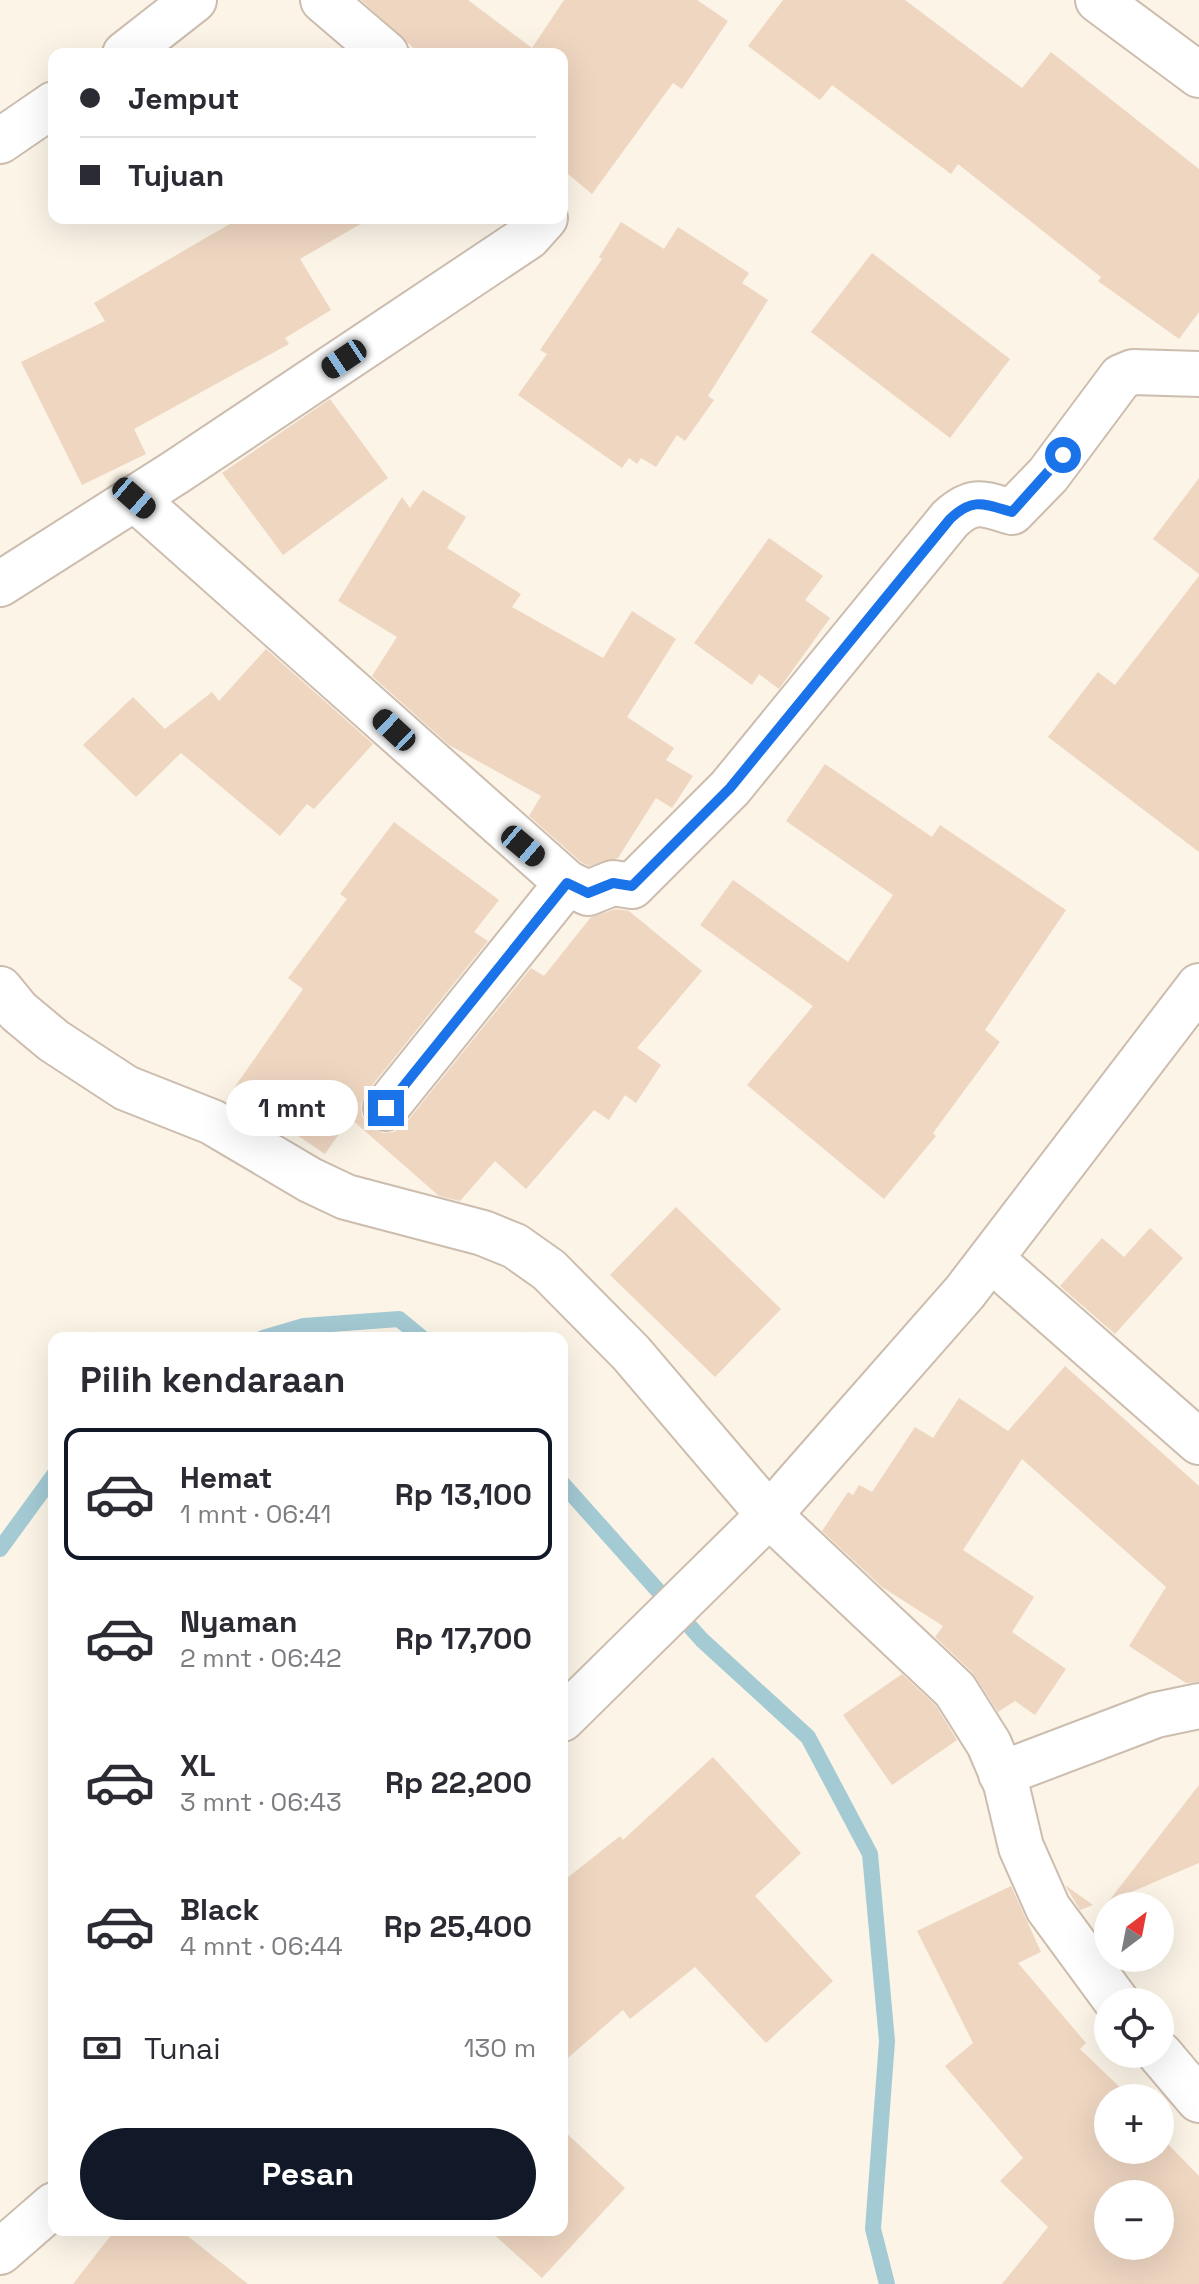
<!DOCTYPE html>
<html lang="id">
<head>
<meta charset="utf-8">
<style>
  :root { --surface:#fff; --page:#f7f7f7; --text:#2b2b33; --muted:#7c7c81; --line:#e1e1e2; --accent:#111827 }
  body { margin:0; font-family:"Space Grotesk",sans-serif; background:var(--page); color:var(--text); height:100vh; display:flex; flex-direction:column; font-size:30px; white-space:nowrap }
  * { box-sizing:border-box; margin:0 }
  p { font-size:26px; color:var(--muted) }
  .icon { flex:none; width:44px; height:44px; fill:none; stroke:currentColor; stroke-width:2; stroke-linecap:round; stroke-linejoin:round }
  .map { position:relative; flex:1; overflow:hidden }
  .sheet { position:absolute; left:48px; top:1332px; width:520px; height:904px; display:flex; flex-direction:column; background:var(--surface); border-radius:16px; box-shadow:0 8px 32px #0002 }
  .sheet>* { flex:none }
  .banner { position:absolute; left:48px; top:48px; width:520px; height:176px; border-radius:16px; box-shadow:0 8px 32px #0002; display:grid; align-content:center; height:176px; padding:0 32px; background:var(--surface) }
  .needle { width:52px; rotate:32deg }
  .buttons { position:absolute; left:1094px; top:1892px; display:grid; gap:16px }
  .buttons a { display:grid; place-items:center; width:80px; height:80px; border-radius:50%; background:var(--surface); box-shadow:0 8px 32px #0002; font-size:40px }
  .end { position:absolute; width:36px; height:36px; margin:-18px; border:10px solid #1a73e8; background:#fff; box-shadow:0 0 0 4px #fff }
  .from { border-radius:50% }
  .bubble { position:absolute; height:56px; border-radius:28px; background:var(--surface); box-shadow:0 8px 32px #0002; font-size:26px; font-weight:700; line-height:56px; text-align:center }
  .car { position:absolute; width:24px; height:48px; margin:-24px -12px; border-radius:10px; box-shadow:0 0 6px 2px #0007; background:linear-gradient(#222 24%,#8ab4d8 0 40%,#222 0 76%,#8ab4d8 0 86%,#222 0) }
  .banner b { display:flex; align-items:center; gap:28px; height:76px; font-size:30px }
  .banner b+b { border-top:2px solid var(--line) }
  .banner i { width:20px; height:20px; background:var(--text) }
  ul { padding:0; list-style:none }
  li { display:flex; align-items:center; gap:24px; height:132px; margin:0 16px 12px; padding:0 16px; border:4px solid transparent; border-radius:16px }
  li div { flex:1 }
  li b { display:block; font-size:30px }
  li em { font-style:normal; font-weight:700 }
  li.on { border-color:var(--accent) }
  li>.icon { width:72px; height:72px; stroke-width:1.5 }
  h2 { padding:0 32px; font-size:36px; line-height:96px }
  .pay { display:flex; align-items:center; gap:20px; height:88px; padding:0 32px; font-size:30px }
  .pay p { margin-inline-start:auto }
  .cta { display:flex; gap:16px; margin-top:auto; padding:16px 32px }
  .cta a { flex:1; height:92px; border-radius:48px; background:var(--accent); color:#fff; font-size:32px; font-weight:700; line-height:92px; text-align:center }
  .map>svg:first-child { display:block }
</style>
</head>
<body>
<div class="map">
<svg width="1199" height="2284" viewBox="0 0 1199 2284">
  <rect width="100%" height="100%" fill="#fbf4e7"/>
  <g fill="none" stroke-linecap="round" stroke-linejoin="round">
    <!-- stream -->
    <path stroke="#a4cad4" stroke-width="16" d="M263,1338L304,1326L399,1319L422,1338
      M562,1483L702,1640L808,1737L870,1854L887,2041L873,2229L887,2284
      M0,1549L54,1475"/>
  </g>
  <!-- building -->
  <path fill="#eed6c1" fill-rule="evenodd" d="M361,0H468L532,48L564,0H697L728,21L682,89L673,83L592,194L562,169V54H420Z
    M783,0H905L1022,88L1051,52L1199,169V312L1179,339L1098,281L1101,277L958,164L951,174L832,85L820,100L748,46Z
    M240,218H371L300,259L331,310L285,338L289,344L134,429L146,454L82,485L21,362L105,321L94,303Z
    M621,222L664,249L678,227L749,273L742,283L768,300L708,396L714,400L685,441L677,435L656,467L641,458L637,464L629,458L622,468L518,395L547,354L540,350L602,259L599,257Z
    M872,253L1010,359L950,438L811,332Z
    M330,399L388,478L283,555L222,473Z
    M1199,478V574L1153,539Z
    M423,490L466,517L447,548L521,594L512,607L603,658L632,611L676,639L627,717L674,748L666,760L693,776L672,808L656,798L618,858L589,866L581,862L529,816L541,796L449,745L372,676L397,637L338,601L402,497L410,508Z
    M769,538L823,576L805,600L830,618L779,689L759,674L752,685L694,643Z
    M1199,576V852L1048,737L1098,672L1115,685Z
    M266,649L373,744L314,809L307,804L280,836L181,753L136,797L83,745L133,697L165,729L212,692L219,701Z
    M825,764L932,837L940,825L1066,910L985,1030L1000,1042L933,1133L936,1136L884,1199L747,1085L813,1006L700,925L733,880L848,962L893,895L786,821Z
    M394,822L499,900L474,932L488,941L366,1093L361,1105L362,1116L371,1128L383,1133L394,1132L405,1124L531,968L544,976L591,917L616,909L629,911L702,971L637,1048L661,1065L636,1103L625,1095L609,1120L594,1110L526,1189L495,1161L460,1201L439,1196L350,1118L325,1154L232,1091L303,989L288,978L347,899L340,894Z
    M676,1207L781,1309L715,1377L610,1275Z
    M1150,1228L1183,1258L1115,1334L1060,1286L1102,1238L1124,1257Z
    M1065,1366L1199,1486V1682L1186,1683L1129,1646L1166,1587L1022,1459L963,1550L1034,1597L1012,1632L1066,1669L1035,1715L1015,1701L998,1712L972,1672L935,1637L943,1626L882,1587L822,1531L848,1492L853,1495L859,1485L872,1492L915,1427L933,1438L959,1398L1008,1431Z
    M902,1674L936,1706L957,1740L892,1785L843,1715Z
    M713,1757L801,1853L755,1896L833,1981L766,2043L695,1967L630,2019L623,2010L562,2063V1882L620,1836L623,1840Z
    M1199,1785V1863L1108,1902Z
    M1065,1885L1093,1905L1080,1910Z
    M1011,1886L1041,1952L1018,1963L1086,2043L1080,2049L1131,2098H1108V2150H1160V2126L1171,2137L1166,2142L1199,2176V2284H1002L1048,2227L1000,2181L1023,2158L945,2066L973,2043L917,1931ZM1108,2194H1160V2246H1108Z
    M562,2129L625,2188L542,2278L489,2230H562Z
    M115,2230H180L248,2284H73Z"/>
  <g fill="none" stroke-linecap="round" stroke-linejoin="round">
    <defs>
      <path id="minor" d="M323,0L386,54
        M1098,0L1199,75
        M125,54L194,0
        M0,141L54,104
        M134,498L567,883L386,1108
        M0,584L176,472L528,237L545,218
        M567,883L588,893L613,883L632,886L730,788L950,519C974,497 984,504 1012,512L1048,475L1121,377L1133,372L1199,374
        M0,989L18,1011L54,1041L126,1088L212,1122L310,1180L346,1197L483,1233L515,1246L549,1270L631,1353L769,1515L955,1690L989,1744L1006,1784L1021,1847L1048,1908L1117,2002
        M991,1259L1199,1442
        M1001,1774L1156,1715L1199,1706
        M1160,2054L1199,2100"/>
      <path id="tertiary" d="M562,1719L769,1515L965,1292L1199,986
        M0,2252L54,2205"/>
    </defs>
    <!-- minor casing -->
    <use href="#minor" stroke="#ccbdae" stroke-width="48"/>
    <!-- tertiary casing -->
    <use href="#tertiary" stroke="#ccbdae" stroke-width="48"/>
    <!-- minor -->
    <use href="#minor" stroke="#fff" stroke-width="44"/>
    <!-- tertiary -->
    <use href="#tertiary" stroke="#fff" stroke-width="44"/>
  </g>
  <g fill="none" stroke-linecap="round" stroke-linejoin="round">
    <!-- route -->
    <path stroke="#1a73e8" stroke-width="10" d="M386,1108L567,883L588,893L613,883L632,886L730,788L950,519C973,497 984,504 1012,512L1063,455"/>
  </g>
</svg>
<div class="buttons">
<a><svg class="needle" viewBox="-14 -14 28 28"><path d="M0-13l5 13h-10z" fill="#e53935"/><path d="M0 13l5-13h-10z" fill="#7c7c81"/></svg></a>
<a><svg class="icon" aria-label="locate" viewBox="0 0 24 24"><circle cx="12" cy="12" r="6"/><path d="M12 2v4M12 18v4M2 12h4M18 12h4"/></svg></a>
<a>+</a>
<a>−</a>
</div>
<i class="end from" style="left:1063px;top:455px"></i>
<i class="end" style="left:386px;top:1108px"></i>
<div class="bubble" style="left:226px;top:1080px;width:132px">1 mnt</div>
<i class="car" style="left:344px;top:359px;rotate:236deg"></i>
<i class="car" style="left:134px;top:498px;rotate:131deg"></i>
<i class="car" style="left:394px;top:730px;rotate:313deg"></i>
<i class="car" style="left:523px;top:846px;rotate:130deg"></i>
<div class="banner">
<b><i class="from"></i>Jemput</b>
<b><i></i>Tujuan</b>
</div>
<section class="sheet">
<h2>Pilih kendaraan</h2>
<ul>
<li class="on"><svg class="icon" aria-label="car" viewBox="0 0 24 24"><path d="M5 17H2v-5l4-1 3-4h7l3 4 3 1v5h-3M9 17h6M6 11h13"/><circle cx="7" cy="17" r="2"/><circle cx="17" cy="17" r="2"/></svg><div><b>Hemat</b><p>1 mnt · 06:41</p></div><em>Rp 13,100</em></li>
<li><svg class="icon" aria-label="car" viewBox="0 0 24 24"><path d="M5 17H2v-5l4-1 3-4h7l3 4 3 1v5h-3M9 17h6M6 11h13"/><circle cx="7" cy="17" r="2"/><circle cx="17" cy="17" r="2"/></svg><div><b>Nyaman</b><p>2 mnt · 06:42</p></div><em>Rp 17,700</em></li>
<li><svg class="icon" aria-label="car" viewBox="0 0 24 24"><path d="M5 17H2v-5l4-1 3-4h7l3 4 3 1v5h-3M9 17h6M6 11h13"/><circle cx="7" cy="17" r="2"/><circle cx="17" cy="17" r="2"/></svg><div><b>XL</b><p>3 mnt · 06:43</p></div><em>Rp 22,200</em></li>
<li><svg class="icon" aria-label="car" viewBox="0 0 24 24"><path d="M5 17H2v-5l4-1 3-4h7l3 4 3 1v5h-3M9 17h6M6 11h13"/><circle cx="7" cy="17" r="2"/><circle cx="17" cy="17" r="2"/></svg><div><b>Black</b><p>4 mnt · 06:44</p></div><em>Rp 25,400</em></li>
</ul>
<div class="pay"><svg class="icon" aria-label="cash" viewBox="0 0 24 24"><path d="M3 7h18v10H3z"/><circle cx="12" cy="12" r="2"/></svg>Tunai<p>130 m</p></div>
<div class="cta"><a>Pesan</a></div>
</section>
</div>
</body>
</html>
